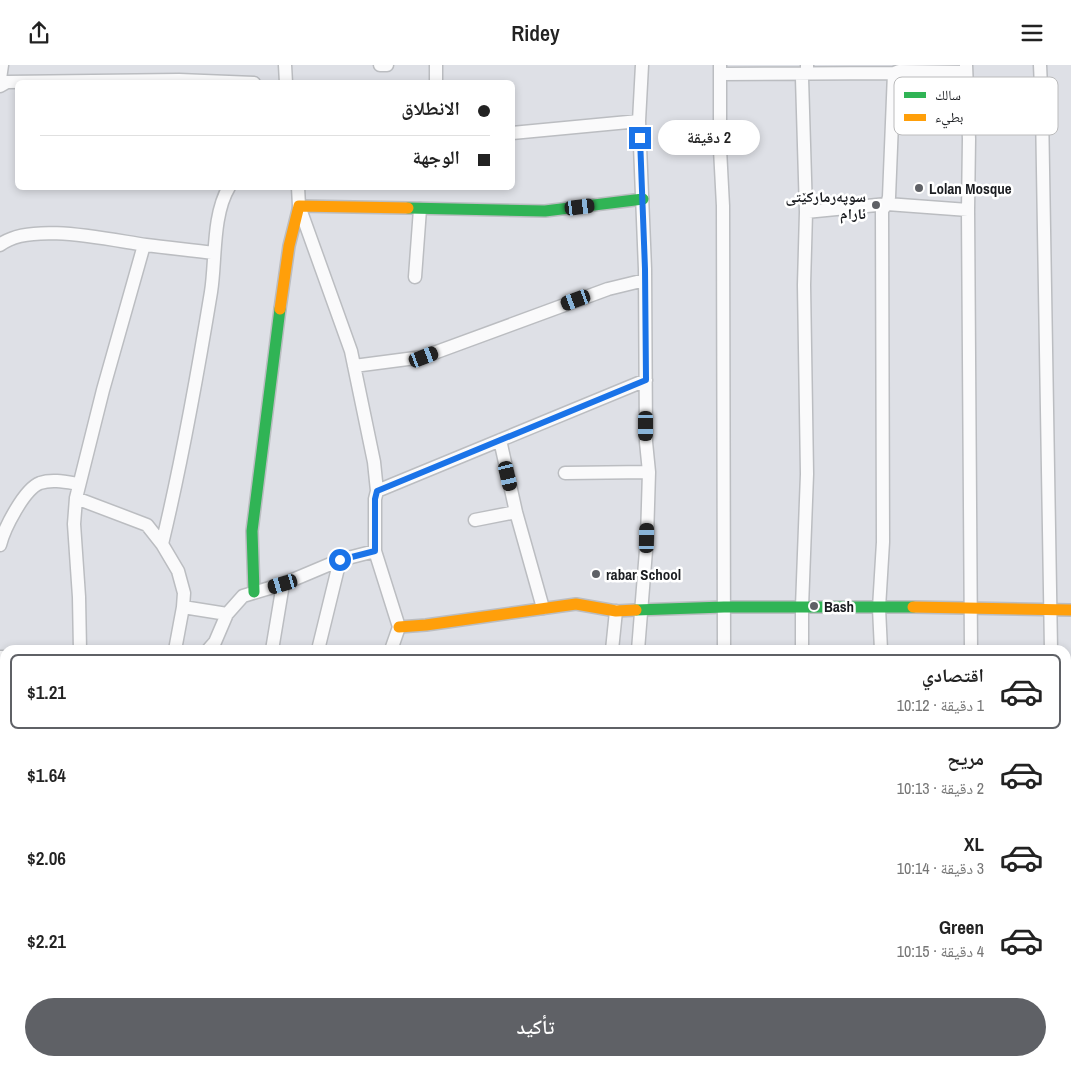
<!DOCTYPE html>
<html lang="ar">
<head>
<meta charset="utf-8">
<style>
  :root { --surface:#fff; --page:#f6f6f6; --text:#222; --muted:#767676; --line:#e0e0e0; --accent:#5f6166 }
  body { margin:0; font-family:"Archivo Narrow","Noto Naskh Arabic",sans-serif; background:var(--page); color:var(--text); direction:rtl; height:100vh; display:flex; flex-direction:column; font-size:19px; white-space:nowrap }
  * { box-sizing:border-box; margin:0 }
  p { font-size:16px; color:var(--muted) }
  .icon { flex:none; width:28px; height:28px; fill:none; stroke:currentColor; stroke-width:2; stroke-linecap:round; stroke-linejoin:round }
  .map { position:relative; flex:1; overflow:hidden; direction:ltr }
  .details { position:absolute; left:0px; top:580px; width:1071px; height:421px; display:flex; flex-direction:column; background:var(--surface); border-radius:15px 15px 0 0; box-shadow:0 2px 8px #0003; direction:rtl }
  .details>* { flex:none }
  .hud { position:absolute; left:15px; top:15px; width:500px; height:110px; border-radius:8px; box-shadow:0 2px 8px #0003; direction:rtl; display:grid; align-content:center; height:110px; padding:0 25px; background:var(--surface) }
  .end { position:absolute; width:22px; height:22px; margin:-11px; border:6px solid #1a73e8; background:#fff; box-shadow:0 0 0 2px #fff }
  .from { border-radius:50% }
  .bubble { position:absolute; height:35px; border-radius:18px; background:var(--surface); box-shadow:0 2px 8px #0003; font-size:16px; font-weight:600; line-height:35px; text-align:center; direction:rtl }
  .car { position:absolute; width:15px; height:30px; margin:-15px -8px; border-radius:6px; box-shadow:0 0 4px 1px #0007; background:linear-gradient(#222 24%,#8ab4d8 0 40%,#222 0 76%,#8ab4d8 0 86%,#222 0) }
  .hud b { display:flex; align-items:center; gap:18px; height:48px; font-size:19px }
  .hud b+b { border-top:1px solid var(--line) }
  .hud i { width:12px; height:12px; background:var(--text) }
  ul { padding:9px 0 0; list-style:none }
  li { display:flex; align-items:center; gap:15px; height:75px; margin:0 10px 8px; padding:0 15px; border:2px solid transparent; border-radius:8px }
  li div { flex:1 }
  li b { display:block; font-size:19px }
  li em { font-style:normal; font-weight:600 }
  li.on { border-color:var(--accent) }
  li>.icon { width:45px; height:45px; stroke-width:1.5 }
  .button { display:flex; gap:10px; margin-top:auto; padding:10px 25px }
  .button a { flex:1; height:58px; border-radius:30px; background:var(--accent); color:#fff; font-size:20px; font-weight:600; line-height:58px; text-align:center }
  header { display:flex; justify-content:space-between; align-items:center; height:65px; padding:0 25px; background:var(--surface); font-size:22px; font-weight:600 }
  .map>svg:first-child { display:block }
</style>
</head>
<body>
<header><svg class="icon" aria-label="menu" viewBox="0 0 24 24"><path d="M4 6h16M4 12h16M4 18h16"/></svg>Ridey<svg class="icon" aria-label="share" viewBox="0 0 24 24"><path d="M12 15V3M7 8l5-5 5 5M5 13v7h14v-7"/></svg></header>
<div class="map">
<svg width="1071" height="1001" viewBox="0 0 1071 1001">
  <defs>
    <pattern id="park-dots" width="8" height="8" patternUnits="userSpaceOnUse" patternTransform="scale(1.25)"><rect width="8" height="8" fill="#c1d0ef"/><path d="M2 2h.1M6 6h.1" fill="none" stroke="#a5b2cd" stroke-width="1.8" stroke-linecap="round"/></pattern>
  </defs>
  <rect width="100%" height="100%" fill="#dee0e6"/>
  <!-- park -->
  <path fill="url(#park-dots)" d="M414,996H654L736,1001H511Z"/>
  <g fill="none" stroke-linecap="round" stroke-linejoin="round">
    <defs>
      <path id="street" d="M285,0L286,18
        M380,0H387
        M720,0V84L723,141L724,585
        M966,0L969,74L968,145L971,585
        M1040,0L1042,44L1051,585
        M720,9L894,8L899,6L966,7
        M0,14L2,0
        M436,18V0
        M0,21L7,17L179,15L254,18
        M512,68L639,56
        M298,122L299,141L351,286L374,397L377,426L375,434V486L399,562L391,585
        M806,147L887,139L968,145
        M0,180C29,156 110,175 146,180C169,183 191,185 214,188
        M415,212L420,144
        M354,301L423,292L608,224L645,215
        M500,375L516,447L543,543
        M565,408L649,407
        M377,426L646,315
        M76,433L147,460L162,479L178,506L184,528L183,542L175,585
        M475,455L516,447
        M162,479C182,396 197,312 211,227C216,196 212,150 229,122
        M0,480C4,464 24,424 40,418C52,414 66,417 79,419
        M183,542L227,549
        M80,585L79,532L74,459L76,433L103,325L144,180
        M208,585L215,577L227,549L243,531L283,519L340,495L375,486
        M272,585L283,519
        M318,585L340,495
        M612,585L616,546
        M638,585L647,473L649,407L646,377L645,204L639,56L642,0
        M802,585V542L807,409L804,220L806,147L802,13L807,5V0
        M881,585L879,543L883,477L882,145L887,139L889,132L894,8
        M0,592H5
        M1066,721H1071
        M0,735L5,737
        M0,816L5,817
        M972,1001V996
        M1055,1001V996"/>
      <path id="fast" d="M408,143L545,146L643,134
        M254,527L252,466L280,244
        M636,545L724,542H913
        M0,999L92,996"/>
      <path id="slow" d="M280,244L289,181L299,141L408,143
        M913,542L1071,545
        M399,562L426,560L576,539L616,546L636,545
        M0,965H5
        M216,996L304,1001
        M888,996L931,1001"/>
    </defs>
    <!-- street casing -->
    <use href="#street" stroke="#bbbdc1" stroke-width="15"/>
    <!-- fast casing -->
    <use href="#fast" stroke="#bbbdc1" stroke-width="14"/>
    <!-- slow casing -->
    <use href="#slow" stroke="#bbbdc1" stroke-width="14"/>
    <!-- street -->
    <use href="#street" stroke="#fafafb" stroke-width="12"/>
    <!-- fast -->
    <use href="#fast" stroke="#30b455" stroke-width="11"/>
    <!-- slow -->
    <use href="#slow" stroke="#ff9f0a" stroke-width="11"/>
  </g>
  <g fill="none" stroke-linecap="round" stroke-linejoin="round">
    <!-- route -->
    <path stroke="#1a73e8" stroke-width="6" d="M340,495L375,486V434L377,426L646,315L645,204L640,73"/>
  </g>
  <!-- markers -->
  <g fill="#5f6166" stroke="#fff" stroke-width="2">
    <circle cx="919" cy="123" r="5"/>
    <circle cx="876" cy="140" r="5"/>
    <circle cx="596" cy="509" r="5"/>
    <circle cx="814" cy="541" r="5"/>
  </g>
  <g text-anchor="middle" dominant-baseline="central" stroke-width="5" stroke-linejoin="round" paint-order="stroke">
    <!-- poi labels -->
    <g font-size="15" font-weight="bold" fill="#1b1d21" stroke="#fff" text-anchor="start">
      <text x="929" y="123">Lolan Mosque</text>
      <text x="866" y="131" text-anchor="end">سوپەرمارکێتی<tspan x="866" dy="17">ئارام</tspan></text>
      <text x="606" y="509">rabar School</text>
      <text x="824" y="541">Bash</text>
    </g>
  </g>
  <!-- legend -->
  <rect x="894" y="12" width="164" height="58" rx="8" fill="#fff" stroke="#bbbbbc" stroke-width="1"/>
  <rect x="904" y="27" width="22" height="6" fill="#30b455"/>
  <rect x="904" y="49" width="22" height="7" fill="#ff9f0a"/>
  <g font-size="14" fill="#1b1d21">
    <text x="935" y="35">سالك</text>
    <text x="935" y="57">بطيء</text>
  </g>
</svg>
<i class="end from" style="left:340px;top:495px"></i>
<i class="end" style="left:640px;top:73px"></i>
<div class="bubble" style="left:658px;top:55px;width:102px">2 دقيقة</div>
<i class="car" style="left:580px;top:142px;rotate:83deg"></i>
<i class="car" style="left:576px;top:235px;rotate:250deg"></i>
<i class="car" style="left:424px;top:292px;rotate:69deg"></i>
<i class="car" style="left:646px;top:361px;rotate:180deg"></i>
<i class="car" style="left:508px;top:411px;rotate:167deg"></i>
<i class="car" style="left:647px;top:473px;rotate:1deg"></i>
<i class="car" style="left:283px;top:519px;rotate:254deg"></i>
<div class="hud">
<b><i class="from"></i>الانطلاق</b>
<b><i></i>الوجهة</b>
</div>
<section class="details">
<ul>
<li class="on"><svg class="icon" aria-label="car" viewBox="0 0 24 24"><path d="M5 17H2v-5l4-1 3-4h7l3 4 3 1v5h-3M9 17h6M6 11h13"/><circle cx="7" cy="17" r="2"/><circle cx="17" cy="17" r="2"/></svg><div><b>اقتصادي</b><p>1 دقيقة · 10:12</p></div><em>$1.21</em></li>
<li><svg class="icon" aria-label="car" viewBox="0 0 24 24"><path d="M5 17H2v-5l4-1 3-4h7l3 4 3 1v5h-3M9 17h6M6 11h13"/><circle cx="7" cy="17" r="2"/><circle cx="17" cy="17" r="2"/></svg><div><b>مريح</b><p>2 دقيقة · 10:13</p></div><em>$1.64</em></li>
<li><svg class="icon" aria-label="car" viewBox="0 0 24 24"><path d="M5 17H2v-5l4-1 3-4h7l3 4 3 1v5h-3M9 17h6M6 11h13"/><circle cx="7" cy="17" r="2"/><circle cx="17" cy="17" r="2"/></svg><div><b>XL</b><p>3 دقيقة · 10:14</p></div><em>$2.06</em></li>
<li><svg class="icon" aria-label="car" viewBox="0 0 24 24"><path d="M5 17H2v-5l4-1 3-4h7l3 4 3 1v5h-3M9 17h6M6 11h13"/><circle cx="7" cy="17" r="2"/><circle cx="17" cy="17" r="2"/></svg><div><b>Green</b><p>4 دقيقة · 10:15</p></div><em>$2.21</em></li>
</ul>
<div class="button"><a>تأكيد</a></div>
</section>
</div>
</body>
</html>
